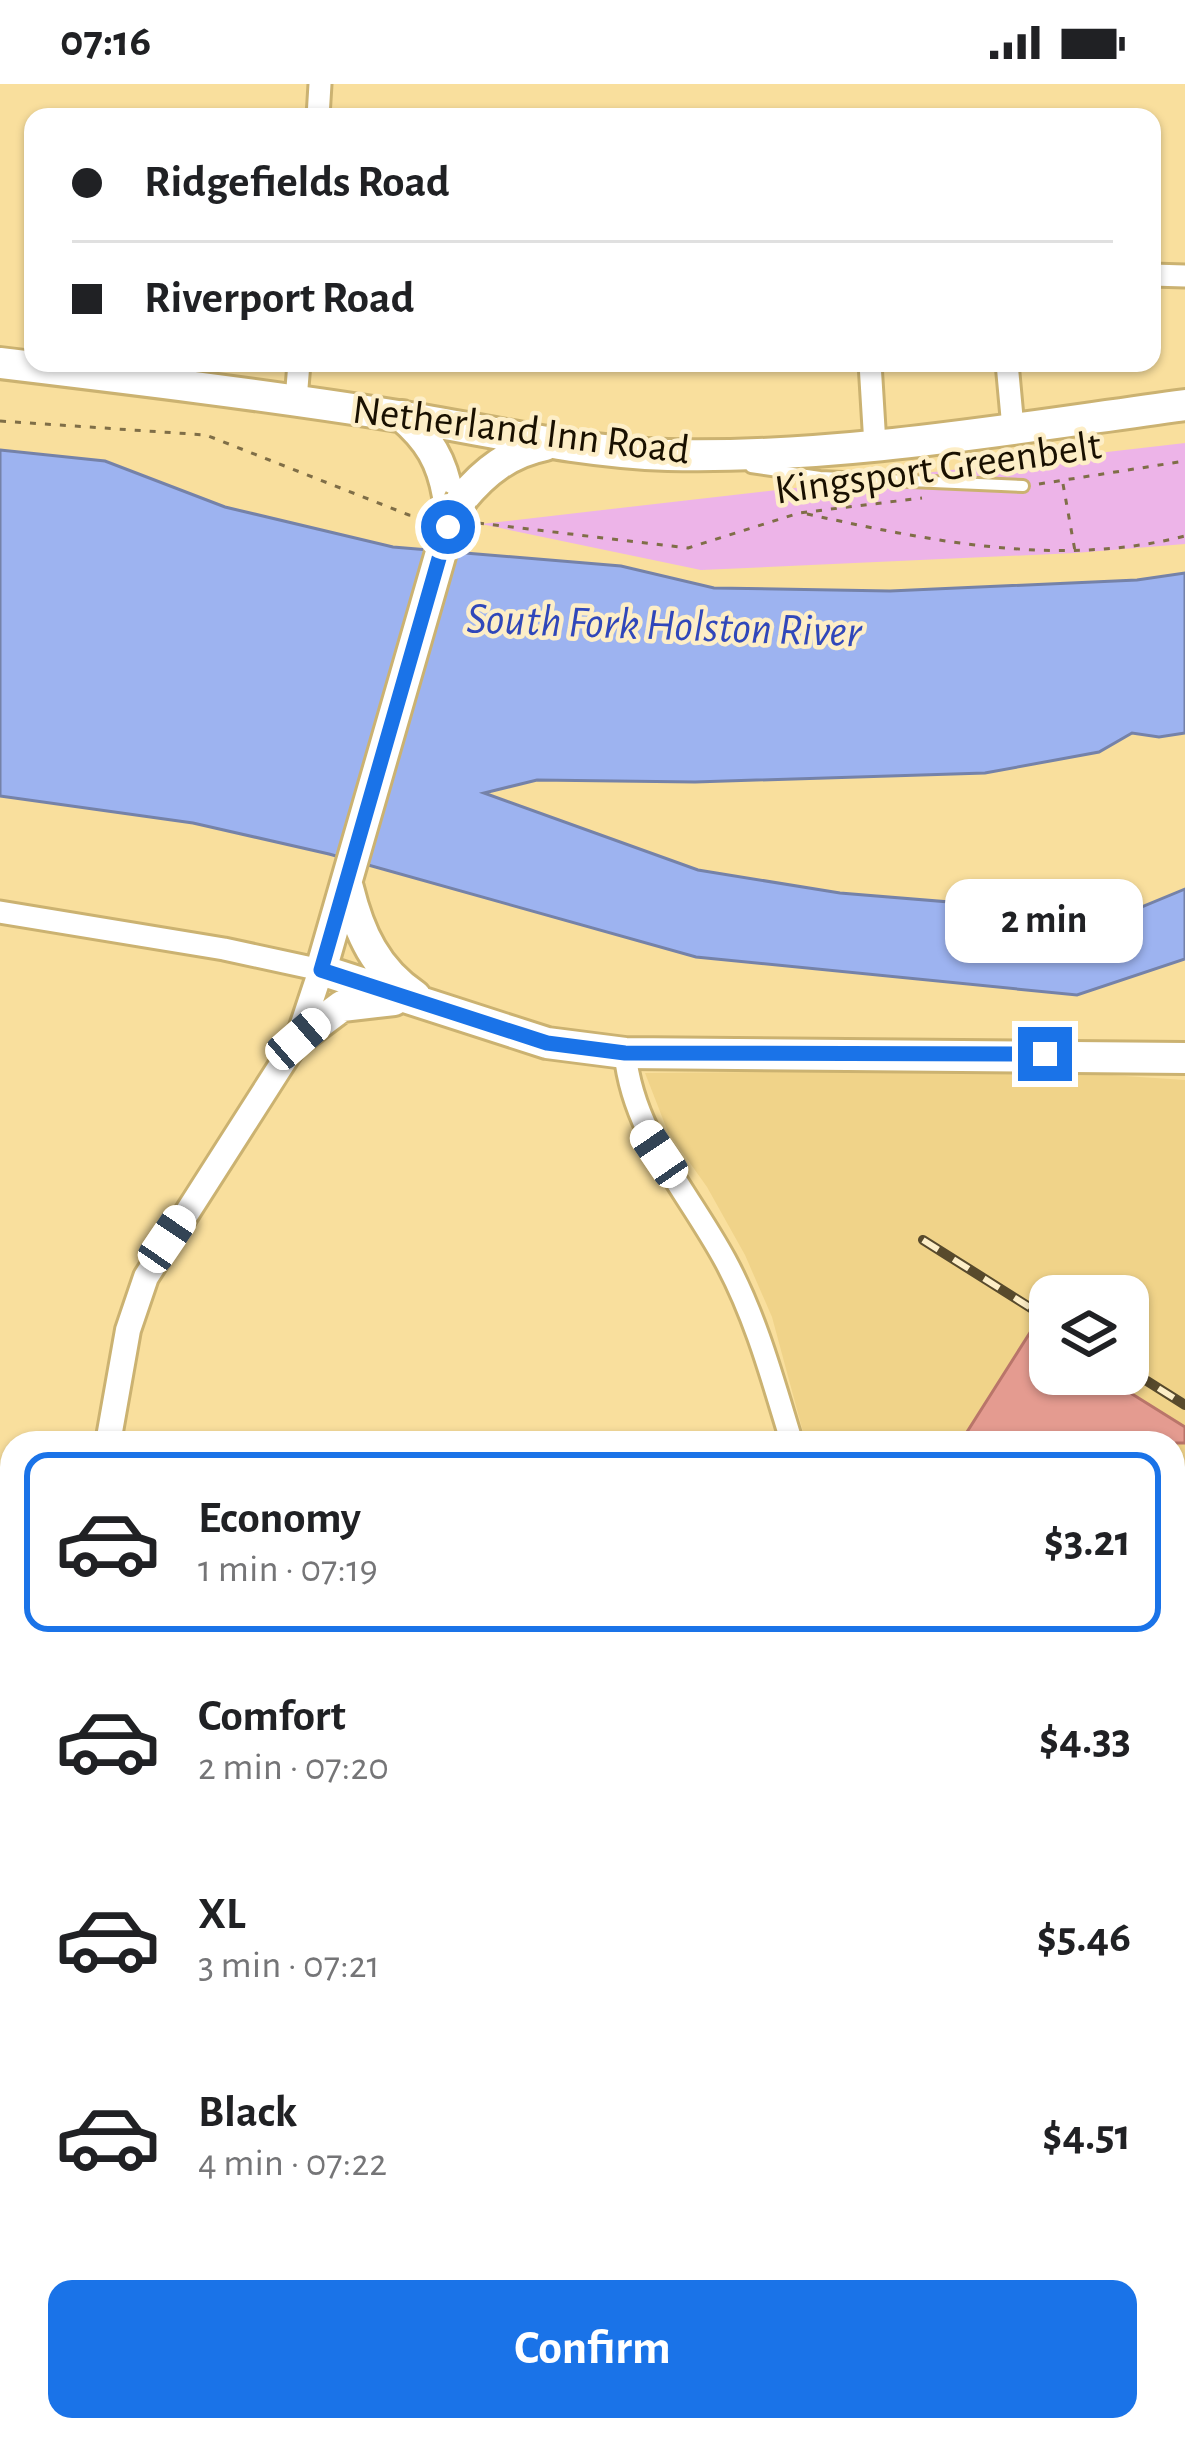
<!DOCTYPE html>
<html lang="en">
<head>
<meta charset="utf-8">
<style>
  :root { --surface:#fff; --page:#f2f2f2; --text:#202124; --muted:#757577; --line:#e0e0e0; --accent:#1a73e8 }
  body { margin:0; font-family:"Alegreya Sans",sans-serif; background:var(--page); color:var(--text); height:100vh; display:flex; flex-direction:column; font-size:45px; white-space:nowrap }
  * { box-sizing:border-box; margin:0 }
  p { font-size:39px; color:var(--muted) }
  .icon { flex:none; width:66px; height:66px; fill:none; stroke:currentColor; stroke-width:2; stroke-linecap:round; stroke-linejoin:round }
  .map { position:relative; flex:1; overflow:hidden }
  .drawer { position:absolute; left:0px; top:1347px; width:1185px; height:1011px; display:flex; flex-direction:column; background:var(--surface); border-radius:36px 36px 0 0; box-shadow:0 3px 9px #0004 }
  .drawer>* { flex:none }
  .banner { position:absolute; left:24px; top:24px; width:1137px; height:264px; border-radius:24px; box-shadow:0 3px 9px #0004; display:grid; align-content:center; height:264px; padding:0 48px; background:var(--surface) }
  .buttons { position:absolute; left:1029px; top:1191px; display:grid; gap:24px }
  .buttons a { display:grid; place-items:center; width:120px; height:120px; border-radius:24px; background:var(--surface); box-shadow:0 3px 9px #0004; font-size:60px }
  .end { position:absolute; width:54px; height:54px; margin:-27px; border:15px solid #1a73e8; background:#fff; box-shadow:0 0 0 6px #fff }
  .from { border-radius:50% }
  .bubble { position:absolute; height:84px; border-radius:24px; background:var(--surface); box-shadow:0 3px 9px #0004; font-size:39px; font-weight:600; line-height:84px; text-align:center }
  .car { position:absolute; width:36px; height:72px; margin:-36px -18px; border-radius:15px; box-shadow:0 0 9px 3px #0007; background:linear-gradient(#fff 24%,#345 0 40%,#fff 0 76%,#345 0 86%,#fff 0) }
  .banner b { display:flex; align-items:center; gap:42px; height:114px; font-size:45px }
  .banner b+b { border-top:3px solid var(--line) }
  .banner i { width:30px; height:30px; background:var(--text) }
  ul { padding:21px 0 0; list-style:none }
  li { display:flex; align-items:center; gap:36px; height:180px; margin:0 24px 18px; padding:0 24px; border:6px solid transparent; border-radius:24px }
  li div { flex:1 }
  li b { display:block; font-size:45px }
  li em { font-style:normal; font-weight:600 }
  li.on { border-color:var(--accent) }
  li>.icon { width:108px; height:108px; stroke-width:1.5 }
  .action { display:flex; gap:24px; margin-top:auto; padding:24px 48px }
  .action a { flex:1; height:138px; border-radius:24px; background:var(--accent); color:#fff; font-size:48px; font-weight:600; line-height:138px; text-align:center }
  .status { display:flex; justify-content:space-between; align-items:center; height:84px; padding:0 60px; background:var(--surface); direction:ltr }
  .status svg { height:33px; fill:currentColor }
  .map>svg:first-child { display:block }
</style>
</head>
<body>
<div class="status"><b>07:16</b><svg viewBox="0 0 49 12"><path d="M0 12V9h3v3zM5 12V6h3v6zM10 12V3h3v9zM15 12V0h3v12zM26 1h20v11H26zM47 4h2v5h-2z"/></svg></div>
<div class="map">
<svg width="1185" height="2356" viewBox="0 0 1185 2356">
  <rect width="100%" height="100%" fill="#f9df9d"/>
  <!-- built -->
  <path fill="#f0d389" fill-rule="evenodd" d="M1034,986L1185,996V1845L1173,1833V1359H806L772,1233L745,1171L707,1103L668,1048L645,989ZM1050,1212H1128V1290H1050Z"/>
  <!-- green -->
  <path fill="#edb4e8" d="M1185,359V460L1075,469L701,486L481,440Z"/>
  <!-- water -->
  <path fill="#9db3f0" stroke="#7582a8" stroke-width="3" d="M0,366L105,377L225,423L393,463L621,482L714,504L890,507L1137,496L1185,489V649L1159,653L1132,649L1099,668L985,689L695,698L537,696L484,709L698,786L840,809L1120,832L1185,805V875L1077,911L696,873L329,770L193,739L0,712Z"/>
  <!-- building -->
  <path fill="#e49b90" stroke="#b9756a" stroke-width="3" d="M1031,1247L1050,1259V1290H1100L1185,1343V1359H960Z"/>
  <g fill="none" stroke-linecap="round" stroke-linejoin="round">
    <defs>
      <path id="service" d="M751,383L820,393L1023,402
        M1173,1745L1185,1752"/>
      <path id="minor" d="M318,33L320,0
        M1152,191L1185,192
        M870,279L875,361
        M1007,279L1013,344
        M296,316L299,279
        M0,828L224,865L321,886
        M625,969C633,1050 687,1106 725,1176C756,1233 773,1297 792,1359
        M0,1564L12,1569
        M1173,1852L1185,1864
        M0,2079L12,2055
        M0,2124L12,2187
        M83,2346L91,2356
        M455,2346L456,2356
        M756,2346L761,2356"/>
      <path id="tertiary" d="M108,1359L128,1246L146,1193L298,955L321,886
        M0,1698L12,1675"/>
      <path id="secondary" d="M0,279C133,295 265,311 398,332C487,346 577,368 668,371C841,375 1014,344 1185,321
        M402,332C429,355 442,377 448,412
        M462,415C485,387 510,368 545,361
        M448,444L321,886L547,959L625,969L1185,974
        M348,804C359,849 376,886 415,912
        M298,955L342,922L394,916"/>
    </defs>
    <!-- service casing -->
    <use href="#service" stroke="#cbb271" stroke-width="16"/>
    <!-- minor casing -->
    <use href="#minor" stroke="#cbb271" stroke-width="27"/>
    <!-- tertiary casing -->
    <use href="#tertiary" stroke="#cbb271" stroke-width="30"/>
    <!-- secondary casing -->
    <use href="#secondary" stroke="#cbb271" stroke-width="36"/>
    <!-- path -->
    <path stroke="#7f6e47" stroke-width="3" stroke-dasharray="6 9" stroke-linecap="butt" d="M0,337L206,351L409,431L426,433
      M1039,400L1185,377
      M1063,400L1075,467
      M807,430C931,457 1059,484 1185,452
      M478,439L688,464L799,429L922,414"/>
    <!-- service -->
    <use href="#service" stroke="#fff" stroke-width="10"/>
    <!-- minor -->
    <use href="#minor" stroke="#fff" stroke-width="21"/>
    <!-- tertiary -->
    <use href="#tertiary" stroke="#fff" stroke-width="24"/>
    <!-- secondary -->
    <use href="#secondary" stroke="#fff" stroke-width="30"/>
    <defs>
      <path id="rail" d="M923,1156L1050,1236
        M1128,1285L1185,1321"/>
    </defs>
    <!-- rail casing -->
    <use href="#rail" stroke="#584a2c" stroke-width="10"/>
    <!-- rail -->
    <use href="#rail" stroke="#fdeec7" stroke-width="6" stroke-dasharray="18" stroke-linecap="butt"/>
    <defs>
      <path id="secondary-bridge" d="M448,444L462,415"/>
    </defs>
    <!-- secondary-bridge casing -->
    <use href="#secondary-bridge" stroke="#cbb271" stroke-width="36" stroke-linecap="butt"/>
    <!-- secondary-bridge -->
    <use href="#secondary-bridge" stroke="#fff" stroke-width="30"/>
  </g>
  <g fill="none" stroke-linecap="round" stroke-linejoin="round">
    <!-- route -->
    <path stroke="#1a73e8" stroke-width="15" d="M448,443L321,886L547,959L625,969L1045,970"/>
  </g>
  <g text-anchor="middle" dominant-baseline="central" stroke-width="9" stroke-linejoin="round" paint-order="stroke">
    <!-- street labels -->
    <g font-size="42" fill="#191000" stroke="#fdeec7">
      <text transform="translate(521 346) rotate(7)">Netherland Inn Road</text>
      <text transform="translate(938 384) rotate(-8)">Kingsport Greenbelt</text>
    </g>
    <!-- water labels -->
    <g font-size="45" font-style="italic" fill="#3047ba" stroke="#fdeec7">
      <text transform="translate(664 542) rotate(2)">South Fork Holston River</text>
    </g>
  </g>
</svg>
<div class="buttons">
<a><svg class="icon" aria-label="layers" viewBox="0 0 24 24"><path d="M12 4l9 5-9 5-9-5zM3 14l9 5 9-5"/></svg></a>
</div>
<i class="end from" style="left:448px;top:443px"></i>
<i class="end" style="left:1045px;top:970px"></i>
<div class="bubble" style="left:945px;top:795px;width:198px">2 min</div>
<i class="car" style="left:298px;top:955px;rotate:49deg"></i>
<i class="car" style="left:659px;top:1070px;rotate:326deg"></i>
<i class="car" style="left:167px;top:1155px;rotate:34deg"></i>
<div class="banner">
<b><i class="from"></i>Ridgefields Road</b>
<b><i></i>Riverport Road</b>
</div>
<section class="drawer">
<ul>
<li class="on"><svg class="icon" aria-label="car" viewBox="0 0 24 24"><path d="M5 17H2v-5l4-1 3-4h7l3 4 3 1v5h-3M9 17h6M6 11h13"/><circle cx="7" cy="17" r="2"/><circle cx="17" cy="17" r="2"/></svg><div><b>Economy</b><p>1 min · 07:19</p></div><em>$3.21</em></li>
<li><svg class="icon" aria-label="car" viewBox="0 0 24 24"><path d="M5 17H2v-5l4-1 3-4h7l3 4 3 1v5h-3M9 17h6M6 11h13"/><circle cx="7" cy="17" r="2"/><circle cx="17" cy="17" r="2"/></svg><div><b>Comfort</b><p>2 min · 07:20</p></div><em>$4.33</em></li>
<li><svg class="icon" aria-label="car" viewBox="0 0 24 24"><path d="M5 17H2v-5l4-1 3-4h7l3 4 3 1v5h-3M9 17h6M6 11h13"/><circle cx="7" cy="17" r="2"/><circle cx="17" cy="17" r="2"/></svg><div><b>XL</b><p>3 min · 07:21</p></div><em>$5.46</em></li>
<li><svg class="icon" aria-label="car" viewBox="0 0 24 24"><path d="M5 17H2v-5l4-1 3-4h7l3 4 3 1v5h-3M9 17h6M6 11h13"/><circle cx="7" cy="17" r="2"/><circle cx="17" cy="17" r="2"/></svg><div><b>Black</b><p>4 min · 07:22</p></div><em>$4.51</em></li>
</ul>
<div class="action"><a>Confirm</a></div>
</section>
</div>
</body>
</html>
